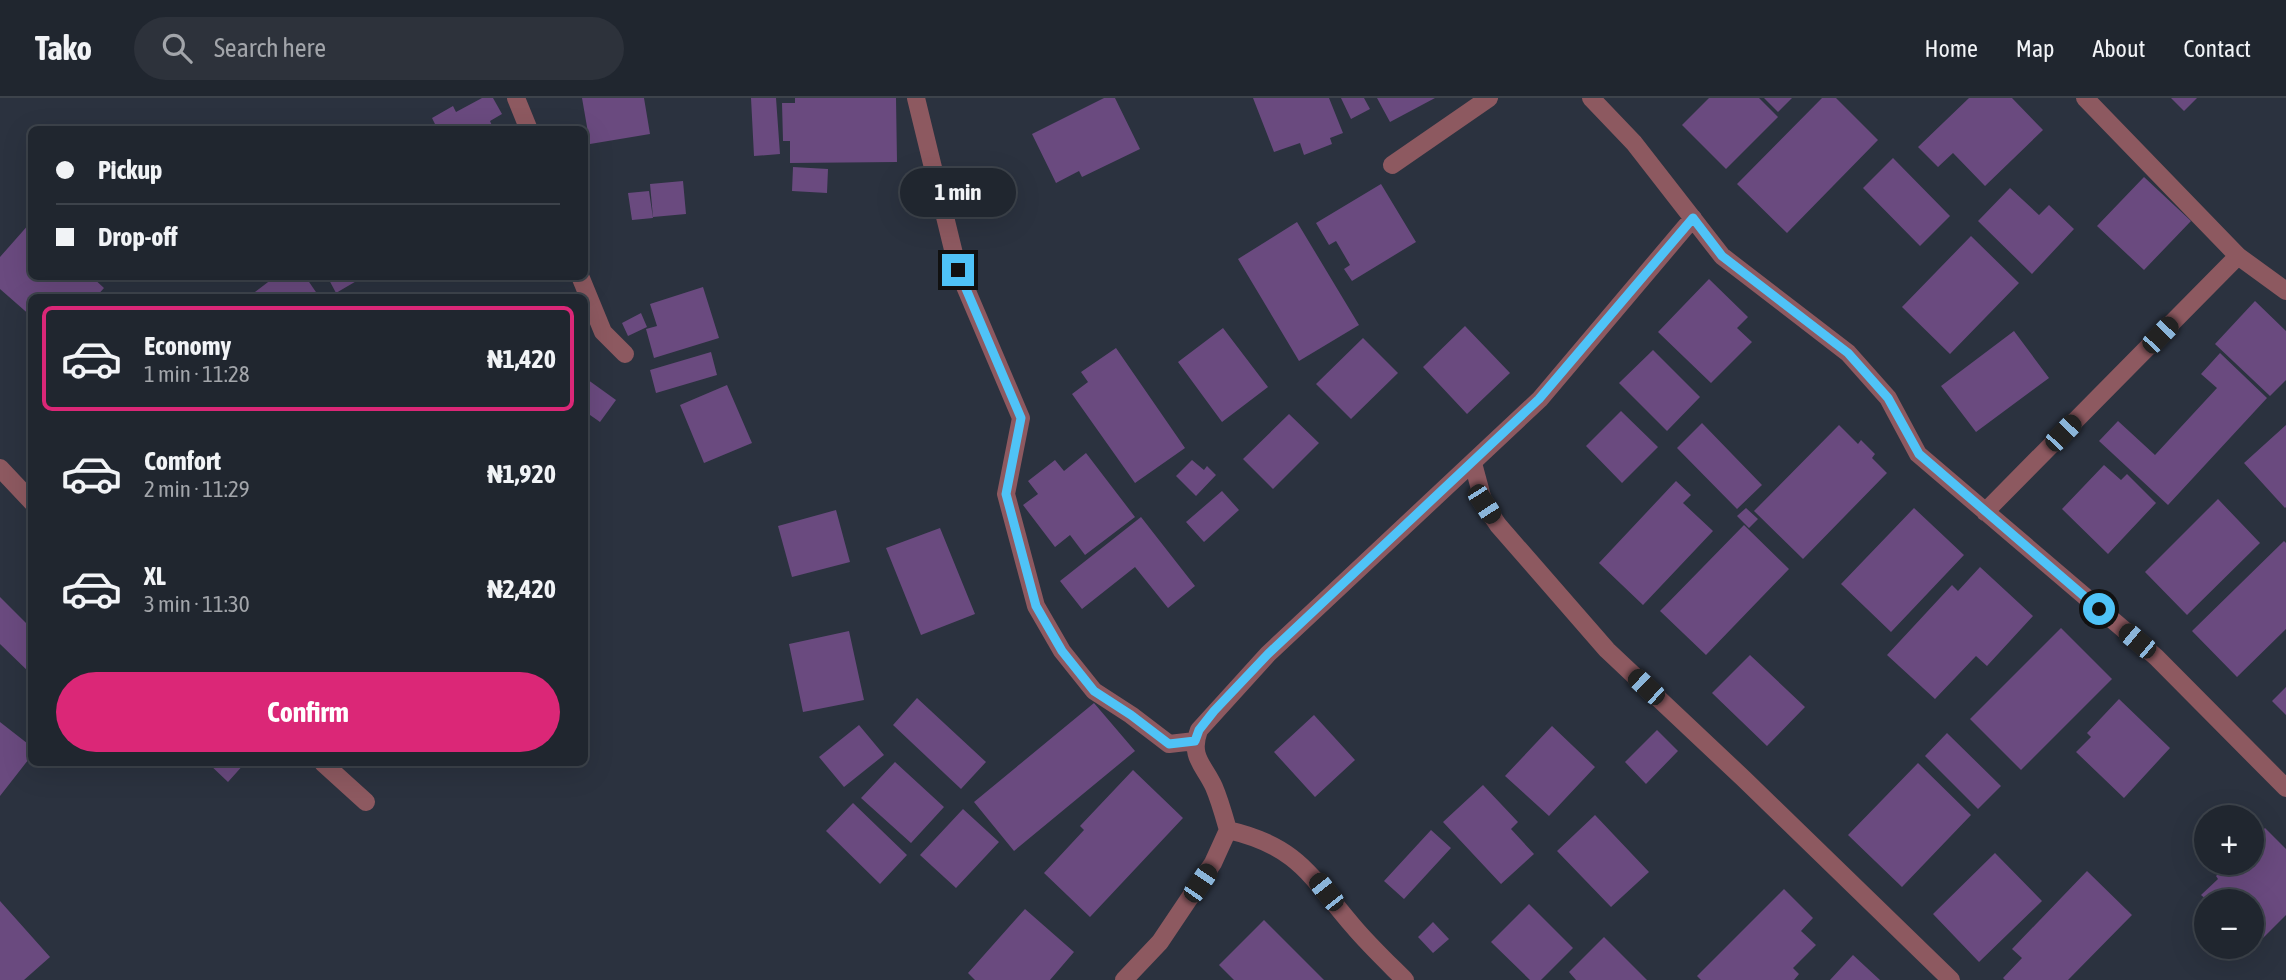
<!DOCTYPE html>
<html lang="en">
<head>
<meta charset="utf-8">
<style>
  :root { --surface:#20262f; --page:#2d323b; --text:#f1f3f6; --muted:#a2a5aa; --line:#3d434b; --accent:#db2777 }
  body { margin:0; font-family:"Asap Condensed",sans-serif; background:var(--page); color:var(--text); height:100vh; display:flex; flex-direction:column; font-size:26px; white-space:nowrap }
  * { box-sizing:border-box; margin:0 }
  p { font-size:23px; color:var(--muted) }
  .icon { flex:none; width:38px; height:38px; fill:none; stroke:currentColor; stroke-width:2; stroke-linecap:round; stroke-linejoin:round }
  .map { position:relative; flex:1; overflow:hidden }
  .sheet { position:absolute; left:28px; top:196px; width:560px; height:472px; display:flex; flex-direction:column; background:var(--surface); border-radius:10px; box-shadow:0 7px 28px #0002,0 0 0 2px var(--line) }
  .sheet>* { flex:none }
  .guide { position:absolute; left:28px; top:28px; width:560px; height:154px; border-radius:10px; box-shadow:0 7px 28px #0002,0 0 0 2px var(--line); display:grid; align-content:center; height:154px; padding:0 28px; background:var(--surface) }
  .tools { position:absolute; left:2194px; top:707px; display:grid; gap:14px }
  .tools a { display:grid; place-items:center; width:70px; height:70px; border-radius:50%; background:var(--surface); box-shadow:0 7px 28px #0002,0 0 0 2px var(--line); font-size:35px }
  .end { position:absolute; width:32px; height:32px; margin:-16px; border:9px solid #4fc3f7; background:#111; box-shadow:0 0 0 4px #111 }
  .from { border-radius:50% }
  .bubble { position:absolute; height:49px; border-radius:24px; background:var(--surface); box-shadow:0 7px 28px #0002,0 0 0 2px var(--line); font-size:23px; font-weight:700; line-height:49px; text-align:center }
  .car { position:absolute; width:21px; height:42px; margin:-21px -10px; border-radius:9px; box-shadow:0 0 5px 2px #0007; background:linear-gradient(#222 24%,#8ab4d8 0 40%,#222 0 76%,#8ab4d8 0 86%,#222 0) }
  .guide b { display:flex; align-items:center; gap:24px; height:66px; font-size:26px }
  .guide b+b { border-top:2px solid var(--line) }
  .guide i { width:18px; height:18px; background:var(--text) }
  ul { padding:12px 0 0; list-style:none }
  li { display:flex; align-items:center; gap:21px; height:105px; margin:0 14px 10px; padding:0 14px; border:4px solid transparent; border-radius:10px }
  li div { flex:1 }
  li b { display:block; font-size:26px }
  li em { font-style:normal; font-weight:700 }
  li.selected { border-color:var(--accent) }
  li>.icon { width:63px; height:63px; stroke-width:1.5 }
  .primary-button { display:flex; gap:14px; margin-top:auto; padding:14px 28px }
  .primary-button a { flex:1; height:80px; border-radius:42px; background:var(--accent); color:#fff; font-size:28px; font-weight:700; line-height:80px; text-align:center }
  header { display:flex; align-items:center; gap:42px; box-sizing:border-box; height:98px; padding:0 35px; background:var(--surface); border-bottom:2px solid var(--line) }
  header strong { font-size:33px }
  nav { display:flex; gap:38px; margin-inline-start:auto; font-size:24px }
  .search { width:490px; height:63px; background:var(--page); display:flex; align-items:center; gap:18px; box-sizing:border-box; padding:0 24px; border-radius:38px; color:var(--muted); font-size:26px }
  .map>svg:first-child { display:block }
</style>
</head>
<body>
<header>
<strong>Tako</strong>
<div class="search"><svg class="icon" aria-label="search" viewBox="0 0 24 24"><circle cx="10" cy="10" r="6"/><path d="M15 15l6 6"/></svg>Search here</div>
<nav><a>Home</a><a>Map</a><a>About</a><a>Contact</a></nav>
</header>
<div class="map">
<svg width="2286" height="882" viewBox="0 0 2286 882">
  <rect width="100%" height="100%" fill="#2b323f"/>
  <!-- building -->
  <path fill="#6a4a7f" d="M482,0H493L502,16L490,23L494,32H424L435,26L432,20L453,8L456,14Z
    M582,0H644L650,36L590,46Z
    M751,0H776L780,56L754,58Z
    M795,0H896L897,64L790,65V43H783L782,5H795Z
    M1104,0H1115L1140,51L1082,79L1079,73L1056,85L1032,36Z
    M1253,0H1329L1343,35L1330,40L1332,46L1304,57L1300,45L1274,54Z
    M1341,0H1364L1370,11L1351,21Z
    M1377,0H1435L1390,24Z
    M1709,0H1759L1778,19L1726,71L1682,27Z
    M1764,0H1792L1778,14Z
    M1822,0H1836L1878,42L1787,135L1737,86Z
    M1969,0H2012L2043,32L1985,88L1953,55L1938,69L1918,49Z
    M2171,0H2197L2184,13Z
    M1893,60L1950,118L1920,148L1863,90Z
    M793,69L828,71L827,95L792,93Z
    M2144,79L2191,123L2144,172L2097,128Z
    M683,83L686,116L653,119L650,86Z
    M1381,86L1416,144L1352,183L1344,171L1350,167L1336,143L1329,147L1316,125Z
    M2010,90L2039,117L2049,107L2074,131L2032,176L1978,123Z
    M649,93L653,120L632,122L628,95Z
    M1297,124L1359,227L1299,263L1238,161Z
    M30,125L32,178H91L104,190L95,200H32V219L0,191V159Z
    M1971,138L2019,185L1950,256L1902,209Z
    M276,178H305L320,200H247Z
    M327,178H365L336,195Z
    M1709,181L1748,219L1737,230L1752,244L1711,285L1658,234Z
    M703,189L719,240L654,260L646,231L657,228L650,206Z
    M2255,203L2286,233V282L2270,298L2215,246Z
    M641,215L647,229L628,238L622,225Z
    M1465,228L1510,275L1467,316L1423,269Z
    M1223,230L1268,289L1222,324L1178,264Z
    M2014,233L2049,280L1976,334L1941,288Z
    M1363,240L1398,275L1351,321L1316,286Z
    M1116,250L1185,350L1135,385L1072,296L1088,284L1081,274Z
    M1653,252L1700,299L1667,333L1619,285Z
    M711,254L717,277L656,295L650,272Z
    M2220,255L2267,300L2168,407L2099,343L2118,323L2155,357L2217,290L2201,276Z
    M584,279L616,302L600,324L590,317L584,325Z
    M727,287L752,345L704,365L680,307Z
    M1621,313L1658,349L1622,385L1586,348Z
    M1289,316L1319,345L1273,391L1243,361Z
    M1702,325L1762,387L1737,411L1677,350Z
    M1839,327L1858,346L1861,342L1875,356L1872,360L1887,375L1803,461L1754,413Z
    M2286,327V409L2285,410L2244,365Z
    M1086,355L1135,419L1085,457L1070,437L1055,449L1023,407L1038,396L1028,383L1055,362L1064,373Z
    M1192,362L1204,372L1207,368L1216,377L1196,398L1176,378Z
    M2104,367L2121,382L2127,376L2156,405L2108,456L2062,411Z
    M1676,383L1691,397L1683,405L1713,433L1643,507L1599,465Z
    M1222,393L1239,412L1204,444L1186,424Z
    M2218,401L2260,445L2187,517L2145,474Z
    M1746,410L1758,421L1749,430L1737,418Z
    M1914,410L1964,457L1891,534L1841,486Z
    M836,412L850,464L792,479L778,428Z
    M1141,419L1195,488L1168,510L1135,469L1082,511L1060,483Z
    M1744,427L1789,471L1706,557L1660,513Z
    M940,430L975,516L921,537L886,450Z
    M2284,443L2286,445V531L2237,579L2192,533Z
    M1980,469L2033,518L1987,568L1976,558L1935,601L1887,557L1952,487L1958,493Z
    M0,499L32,531V577L0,546Z
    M2061,530L2112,581L2021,672L1970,621Z
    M849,533L864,602L803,614L789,546Z
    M1750,557L1805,609L1767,648L1712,595Z
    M2286,589V617L2272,603Z
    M917,600L986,664L961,691L893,627Z
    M2119,601L2170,650L2124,700L2076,654L2091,639L2087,635Z
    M1094,605L1135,653L1014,753L974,704Z
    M1314,617L1355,662L1315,699L1274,654Z
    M0,624L32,649V657L0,698Z
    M859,627L884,657L844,689L819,659Z
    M1552,628L1595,669L1549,718L1505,678Z
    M1657,632L1678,653L1646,686L1625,664Z
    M1947,635L2001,688L1978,711L1925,658Z
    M895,664L944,709L911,745L861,700Z
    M208,665H245L228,684Z
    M1918,665L1971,717L1902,789L1848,737Z
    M1133,672L1183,720L1090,819L1044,775L1084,732L1080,728Z
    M1483,687L1518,724L1511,731L1534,756L1501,786L1443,724Z
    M853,705L907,757L880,786L826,733Z
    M963,711L999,744L956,790L920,757Z
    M1595,717L1649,774L1611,809L1557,753Z
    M2265,730L2286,751V817L2252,851V803H2208L2201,797L2218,781L2216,778L2229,765H2252V742Z
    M1431,732L1451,750L1404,801L1384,783Z
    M1995,755L2042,803L1979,864L1933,816Z
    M2087,773L2132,817L2068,882H2005L2003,880L2022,860L2012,851Z
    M1784,791L1813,820L1801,833L1816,847L1793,870L1799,876L1794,882H1701L1697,878Z
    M0,803L50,859L24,882H0Z
    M1529,806L1573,850L1541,882H1530L1491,844Z
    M1025,811L1074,854L1050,882H975L968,875Z
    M1264,822L1324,882H1234L1219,867Z
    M1433,824L1449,841L1433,855L1418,839Z
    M1604,839L1647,882H1576L1569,874Z
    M1853,857L1880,882H1830Z"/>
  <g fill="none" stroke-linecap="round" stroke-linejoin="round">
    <!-- minor -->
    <path stroke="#8d5960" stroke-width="18" d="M516,0L529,32
      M916,0L958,172L1021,320L1006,396L1036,508L1062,553L1094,593L1131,617L1169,646L1195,643
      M1591,0L1634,45L1722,158L1848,255L1888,300L1918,356L2156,559L2286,690
      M2085,0L2238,158L2286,193
      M1392,67L1489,0
      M580,178L603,234L625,256
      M1473,365L1484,406L1498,427L1607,552L1744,681L1951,882
      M0,370L32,404
      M1985,414L2238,158
      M323,665L366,704
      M1228,732C1298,748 1310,778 1353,828C1369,847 1387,864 1405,882
      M1124,882L1160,844L1213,765L1228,732C1224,718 1220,703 1214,689C1204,667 1189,659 1199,632L1268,556L1540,301L1693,120"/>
  </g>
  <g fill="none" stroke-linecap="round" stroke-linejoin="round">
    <!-- route -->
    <path stroke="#4fc3f7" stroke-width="9" d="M958,172L1021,320L1006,396L1036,508L1062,553L1094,593L1131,617L1169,646L1195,643L1199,632L1214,613L1268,556L1539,301L1693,120L1722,158L1848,255L1888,300L1919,356L2099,511"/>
  </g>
</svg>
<div class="tools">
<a>+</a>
<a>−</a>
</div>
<i class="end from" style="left:2099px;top:511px"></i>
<i class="end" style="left:958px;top:172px"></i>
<div class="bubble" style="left:900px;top:70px;width:116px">1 min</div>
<i class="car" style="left:2160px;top:237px;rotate:44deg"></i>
<i class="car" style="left:2063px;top:335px;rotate:44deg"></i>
<i class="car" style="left:1484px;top:406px;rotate:147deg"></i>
<i class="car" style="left:2137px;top:543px;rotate:310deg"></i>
<i class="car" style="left:1646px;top:589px;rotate:313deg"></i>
<i class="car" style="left:1200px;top:785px;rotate:34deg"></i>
<i class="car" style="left:1326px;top:794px;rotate:322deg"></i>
<div class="guide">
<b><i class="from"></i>Pickup</b>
<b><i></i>Drop-off</b>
</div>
<section class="sheet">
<ul>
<li class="selected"><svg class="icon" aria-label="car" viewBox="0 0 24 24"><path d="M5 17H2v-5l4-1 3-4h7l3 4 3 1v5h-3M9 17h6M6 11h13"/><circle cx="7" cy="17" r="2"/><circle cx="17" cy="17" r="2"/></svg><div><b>Economy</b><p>1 min · 11:28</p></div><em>₦1,420</em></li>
<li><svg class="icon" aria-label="car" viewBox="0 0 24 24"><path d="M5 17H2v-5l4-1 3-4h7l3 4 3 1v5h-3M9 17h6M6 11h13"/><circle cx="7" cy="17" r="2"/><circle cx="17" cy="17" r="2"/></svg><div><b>Comfort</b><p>2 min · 11:29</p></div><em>₦1,920</em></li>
<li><svg class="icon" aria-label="car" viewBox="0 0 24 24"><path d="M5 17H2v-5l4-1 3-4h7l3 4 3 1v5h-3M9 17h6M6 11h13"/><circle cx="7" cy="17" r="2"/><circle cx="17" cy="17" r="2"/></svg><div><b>XL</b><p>3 min · 11:30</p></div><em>₦2,420</em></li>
</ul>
<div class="primary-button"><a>Confirm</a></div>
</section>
</div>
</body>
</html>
